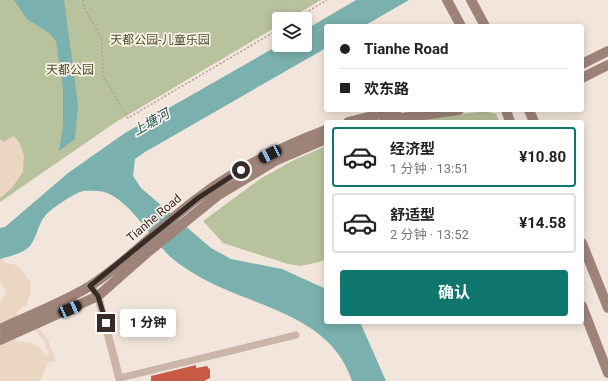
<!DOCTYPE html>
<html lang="zh">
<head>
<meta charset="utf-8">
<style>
  :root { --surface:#fff; --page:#f2f2f2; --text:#222; --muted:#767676; --line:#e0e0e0; --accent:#0f766e }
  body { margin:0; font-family:Roboto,"Noto Sans SC",sans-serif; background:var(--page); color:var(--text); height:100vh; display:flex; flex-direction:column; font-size:15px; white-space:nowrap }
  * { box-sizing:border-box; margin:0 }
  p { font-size:13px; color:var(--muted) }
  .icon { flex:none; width:22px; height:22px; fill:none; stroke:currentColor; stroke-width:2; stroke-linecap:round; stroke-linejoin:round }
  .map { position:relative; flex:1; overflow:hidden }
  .drawer { position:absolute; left:324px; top:120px; width:260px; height:204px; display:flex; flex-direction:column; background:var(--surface); border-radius:4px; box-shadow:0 2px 10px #0003 }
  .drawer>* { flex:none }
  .top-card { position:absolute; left:324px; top:24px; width:260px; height:88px; border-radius:4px; box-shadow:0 2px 10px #0003; display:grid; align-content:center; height:88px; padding:0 16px; background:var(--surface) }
  .fabs { position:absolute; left:272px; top:12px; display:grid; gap:8px }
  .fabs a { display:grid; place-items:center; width:40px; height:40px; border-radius:4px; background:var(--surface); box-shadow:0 2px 10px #0003; font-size:20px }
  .end { position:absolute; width:18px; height:18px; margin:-9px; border:5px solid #372b28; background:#fff; box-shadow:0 0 0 2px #fff }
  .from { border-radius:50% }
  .bubble { position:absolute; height:28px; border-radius:4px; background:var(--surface); box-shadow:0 2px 10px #0003; font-size:13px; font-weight:700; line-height:28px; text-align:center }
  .car { position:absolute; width:12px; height:24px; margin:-12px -6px; border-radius:5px; box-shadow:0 0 3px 1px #0007; background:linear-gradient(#222 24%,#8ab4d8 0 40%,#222 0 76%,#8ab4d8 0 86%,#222 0) }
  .top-card b { display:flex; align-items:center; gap:14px; height:38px; font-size:15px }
  .top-card b+b { border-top:1px solid var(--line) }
  .top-card i { width:10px; height:10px; background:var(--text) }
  ul { padding:7px 0 0; list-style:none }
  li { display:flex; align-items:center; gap:12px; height:60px; margin:0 8px 6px; padding:0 8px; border:2px solid var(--line); border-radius:4px }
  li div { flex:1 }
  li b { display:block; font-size:15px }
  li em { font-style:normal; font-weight:700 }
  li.current { border-color:var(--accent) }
  li>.icon { width:36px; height:36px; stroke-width:1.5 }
  .cta { display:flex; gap:8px; margin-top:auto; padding:8px 16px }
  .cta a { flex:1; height:46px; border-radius:4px; background:var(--accent); color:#fff; font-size:16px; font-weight:700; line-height:46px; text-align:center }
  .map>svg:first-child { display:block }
</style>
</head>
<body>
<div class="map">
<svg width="608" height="381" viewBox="0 0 608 381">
  <rect width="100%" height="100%" fill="#f2e6dc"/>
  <!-- green -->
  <path fill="#b8c29c" d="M0,0H321L289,19H279V25L116,122L0,202Z
    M485,111L496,114L500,122H405Z
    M326,146V259L319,262L301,266L288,264L223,243L203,221L260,179L292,161Z"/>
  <!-- plaza -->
  <path fill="#ebd5c3" d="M14,136L20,144L24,156L23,172L12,188L0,198V139L3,142Z
    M0,244L4,263L13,264L22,270L30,282L31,292L27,304L16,312L19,318L0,327V301L4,297L6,290L0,282Z
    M39,328L48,340L56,361L48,363L40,381H0V344L15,338L17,341L31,343L40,348L46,356L49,355L45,342L35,330Z"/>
  <!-- water -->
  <path fill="#7ab0ad" d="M14,0H64L78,105L75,139L59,151L63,127V88L56,41L49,33L27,19Z
    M356,0H409L364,26H326V48L145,152L135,159L133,176L141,188L211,248L231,259L282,269L326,289V322H360L386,381H352C329,310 244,307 190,271C180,265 169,257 162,248C146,231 123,192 98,191C93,191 84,190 80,192C73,194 48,211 45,216C38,224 37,237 30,246C22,254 10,256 0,259V228L5,227L68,173L125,133L279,45H305V30Z"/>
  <!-- building -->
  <path fill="#c75945" d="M196,365V368L207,366L210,370V378L204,381H151V376Z"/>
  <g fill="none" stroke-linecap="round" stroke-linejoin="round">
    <!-- path -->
    <path stroke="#b79e92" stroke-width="1.5" stroke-dasharray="2 2" stroke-linecap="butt" d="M83,0L84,7L102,39L103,76L128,118L279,29
      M295,19L327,0"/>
    <!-- minor -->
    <path stroke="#cbb4a8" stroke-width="7" d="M120,378L296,335"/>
    <!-- tertiary -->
    <path stroke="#cbb4a8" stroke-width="8" d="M90,285L98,296L120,381"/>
    <!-- secondary -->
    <path stroke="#9e8379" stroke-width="10" d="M447,0L461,26
      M471,0L485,26
      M582,64L608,51
      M582,78L608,65
      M506,110L510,122
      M529,110L534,122
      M348,122L397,110
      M384,122L402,118L459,110
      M582,243L608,308
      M582,306L608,373
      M0,329C30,315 62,303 90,286C129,261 161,225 198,198C236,169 281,147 326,130
      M0,340L98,296L149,251L217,196L275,161L326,139"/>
  </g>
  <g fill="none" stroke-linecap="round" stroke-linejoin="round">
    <!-- route -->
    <path stroke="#372b28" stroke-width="5" d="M106,323L98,296L90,286L198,198L241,170"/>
  </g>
  <g text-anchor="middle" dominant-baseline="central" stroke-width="3.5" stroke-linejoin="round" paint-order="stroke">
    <!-- park labels -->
    <g font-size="12" fill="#4a562b" stroke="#faf0e8">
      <text x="160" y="40">天都公园-儿童乐园</text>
      <text x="70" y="70">天都公园</text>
    </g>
    <!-- street labels -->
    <g font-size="12" fill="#372b28" stroke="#faf0e8">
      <text transform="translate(154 218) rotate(-40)">Tianhe Road</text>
    </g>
    <!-- water labels -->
    <g font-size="13" font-style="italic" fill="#1d5958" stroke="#faf0e8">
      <text transform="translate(151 122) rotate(-30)">上塘河</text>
    </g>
  </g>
</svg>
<div class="fabs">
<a><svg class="icon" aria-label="layers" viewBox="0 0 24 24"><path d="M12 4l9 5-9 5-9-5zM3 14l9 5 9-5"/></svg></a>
</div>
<i class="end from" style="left:241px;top:170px"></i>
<i class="end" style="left:106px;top:323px"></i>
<div class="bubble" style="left:120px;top:309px;width:56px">1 分钟</div>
<i class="car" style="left:270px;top:154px;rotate:243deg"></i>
<i class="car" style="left:70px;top:309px;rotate:66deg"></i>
<div class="top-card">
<b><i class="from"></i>Tianhe Road</b>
<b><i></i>欢东路</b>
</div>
<section class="drawer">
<ul>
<li class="current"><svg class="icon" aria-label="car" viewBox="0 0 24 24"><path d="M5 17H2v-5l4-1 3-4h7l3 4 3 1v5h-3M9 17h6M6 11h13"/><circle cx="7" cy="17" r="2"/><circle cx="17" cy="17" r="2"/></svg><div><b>经济型</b><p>1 分钟 · 13:51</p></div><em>¥10.80</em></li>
<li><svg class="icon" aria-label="car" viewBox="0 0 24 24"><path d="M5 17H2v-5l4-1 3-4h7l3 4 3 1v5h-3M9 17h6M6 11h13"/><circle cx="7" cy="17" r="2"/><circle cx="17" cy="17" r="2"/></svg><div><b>舒适型</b><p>2 分钟 · 13:52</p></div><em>¥14.58</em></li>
</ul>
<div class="cta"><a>确认</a></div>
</section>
</div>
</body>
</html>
